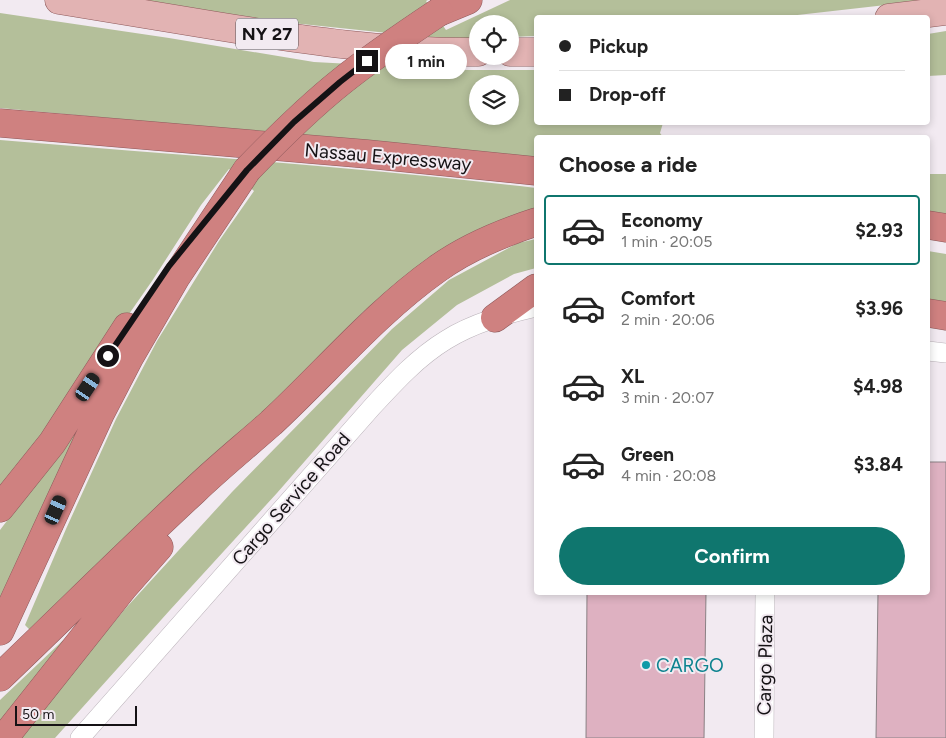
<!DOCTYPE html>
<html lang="en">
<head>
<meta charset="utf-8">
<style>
  :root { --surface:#fff; --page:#f6f6f6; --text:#222; --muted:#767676; --line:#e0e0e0; --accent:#0f766e }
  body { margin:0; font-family:Figtree,sans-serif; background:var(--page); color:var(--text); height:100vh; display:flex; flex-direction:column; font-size:19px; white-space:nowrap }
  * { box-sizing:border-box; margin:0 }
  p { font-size:16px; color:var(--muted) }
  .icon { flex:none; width:28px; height:28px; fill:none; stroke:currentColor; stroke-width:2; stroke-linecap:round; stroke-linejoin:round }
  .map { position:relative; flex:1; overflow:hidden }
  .details { position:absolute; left:534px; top:135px; width:396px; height:460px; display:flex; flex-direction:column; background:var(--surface); border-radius:5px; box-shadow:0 2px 8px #0003 }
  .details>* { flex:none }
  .hud { position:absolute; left:534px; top:15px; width:396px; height:110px; border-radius:5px; box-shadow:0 2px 8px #0003; display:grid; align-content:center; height:110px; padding:0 25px; background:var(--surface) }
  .tools { position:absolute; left:469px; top:15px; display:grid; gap:10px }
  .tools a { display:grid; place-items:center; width:50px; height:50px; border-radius:50%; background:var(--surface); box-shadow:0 2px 8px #0003; font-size:25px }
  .scale { position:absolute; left:15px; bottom:12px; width:122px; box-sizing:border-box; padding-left:5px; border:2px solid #151215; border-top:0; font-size:14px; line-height:18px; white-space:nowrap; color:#151215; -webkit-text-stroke:4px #f2eaf1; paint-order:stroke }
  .end { position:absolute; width:22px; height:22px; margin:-11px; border:6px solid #151215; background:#fff; box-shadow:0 0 0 2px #fff }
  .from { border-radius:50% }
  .bubble { position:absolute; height:35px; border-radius:18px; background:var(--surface); box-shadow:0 2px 8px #0003; font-size:16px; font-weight:700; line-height:35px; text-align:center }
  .car { position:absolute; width:15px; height:30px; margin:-15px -8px; border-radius:6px; box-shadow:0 0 4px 1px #0007; background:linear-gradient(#222 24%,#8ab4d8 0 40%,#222 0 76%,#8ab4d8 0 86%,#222 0) }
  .hud b { display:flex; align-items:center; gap:18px; height:48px; font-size:19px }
  .hud b+b { border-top:1px solid var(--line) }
  .hud i { width:12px; height:12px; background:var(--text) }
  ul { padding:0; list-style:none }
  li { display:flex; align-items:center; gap:15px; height:70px; margin:0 10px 8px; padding:0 15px; border:2px solid transparent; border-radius:5px }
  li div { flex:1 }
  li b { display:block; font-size:19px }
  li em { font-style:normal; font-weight:700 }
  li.selected { border-color:var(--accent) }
  li>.icon { width:45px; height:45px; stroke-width:1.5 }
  h2 { padding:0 25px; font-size:22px; line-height:60px }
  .primary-button { display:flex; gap:10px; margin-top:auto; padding:10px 25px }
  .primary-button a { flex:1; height:58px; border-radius:30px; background:var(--accent); color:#fff; font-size:20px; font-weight:700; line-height:58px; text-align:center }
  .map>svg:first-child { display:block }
</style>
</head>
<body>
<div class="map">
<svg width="946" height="738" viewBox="0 0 946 738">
  <rect width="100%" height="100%" fill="#f2eaf1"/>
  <!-- green -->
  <path fill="#b4bf9a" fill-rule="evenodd" d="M130,0H428L426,1L446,30L510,0H930L771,18H536V36L510,37V24H478L477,38L445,39L234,17Z
    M0,13L169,38L314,62L463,70H536V122L663,123L660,133L663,137L536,138V162L260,132L0,108ZM478,84H510V116H478Z
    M946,31V75L928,76V34Z
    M0,140C179,155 358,167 536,188V212L436,255L363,312L258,418L31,631L25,625L66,529L116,419L157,341L219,241L254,191L229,169L201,205L152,281L81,383L0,494Z
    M928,174H946V217L928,214Z
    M536,239V268L514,274L457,305L402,350L277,493L170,610L55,738H20L71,674L125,609L232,492L392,329L449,280L518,243Z
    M928,251L946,254V303L928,301Z
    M77,429L84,434L0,615V530Z
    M76,628L0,731V700Z"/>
  <!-- building -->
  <path fill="#deb1c1" stroke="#8a8084" d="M928,462H946V738H876L878,592H928Z
    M587,592H706L704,738H586Z"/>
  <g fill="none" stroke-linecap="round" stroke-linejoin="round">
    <defs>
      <path id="minor" d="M928,351L946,353
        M80,738L372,407C395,382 418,357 446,340C473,323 506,314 536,307
        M764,738L765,592"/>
      <path id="primary" d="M59,0C112,9 164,17 217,26C303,40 390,53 478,52
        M889,18L946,11
        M510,52H536"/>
      <path id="motorway" d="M439,12L468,0
        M0,123L367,154L536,171
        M928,225L946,228
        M928,313L946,316
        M495,318L536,288
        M0,508L52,443L127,327
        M0,631L101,412L129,358L176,277L247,170
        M0,677C65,615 128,552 194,491C219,467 245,446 271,423C326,372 375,313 437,269C466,248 502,233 536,222
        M4,738L123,588L159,547"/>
    </defs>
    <!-- minor casing -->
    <use href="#minor" stroke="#bab2b9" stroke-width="20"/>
    <!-- primary casing -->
    <use href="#primary" stroke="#8e5a5b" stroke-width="29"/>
    <!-- motorway casing -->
    <use href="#motorway" stroke="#8e5a5b" stroke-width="29"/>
    <!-- minor -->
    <use href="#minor" stroke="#fff" stroke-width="19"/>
    <!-- primary -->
    <use href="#primary" stroke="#e2b3b3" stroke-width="28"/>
    <!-- motorway -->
    <use href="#motorway" stroke="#cf8180" stroke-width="28"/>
    <defs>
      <path id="motorway-bridge" d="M247,170C277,139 308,108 342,81C373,56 406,34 439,12"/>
    </defs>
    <!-- motorway-bridge casing -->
    <use href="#motorway-bridge" stroke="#8e5a5b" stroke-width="29" stroke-linecap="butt"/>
    <!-- motorway-bridge -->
    <use href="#motorway-bridge" stroke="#cf8180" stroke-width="28"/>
  </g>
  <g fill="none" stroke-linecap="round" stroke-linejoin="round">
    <!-- route -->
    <path stroke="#151215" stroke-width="6" d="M108,356L169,266L247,170L294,122L340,82L367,61"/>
  </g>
  <!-- markers -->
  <circle fill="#0f9aa8" stroke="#f2eaf1" stroke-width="2" cx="646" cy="665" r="5"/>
  <g text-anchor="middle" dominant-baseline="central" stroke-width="4" stroke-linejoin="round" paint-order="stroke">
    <!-- shield labels -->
    <rect fill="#f2eaf1" stroke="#575357" stroke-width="1" x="236" y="18.5" width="62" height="31" rx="4"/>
    <g font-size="18" font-weight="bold" fill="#151215">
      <text x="267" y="34">NY 27</text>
    </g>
    <!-- street labels -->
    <g font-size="19" fill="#151215" stroke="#f2eaf1">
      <text transform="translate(388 157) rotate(5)">Nassau Expressway</text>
      <text transform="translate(291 499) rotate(-49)">Cargo Service Road</text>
      <text transform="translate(765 665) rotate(-89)">Cargo Plaza</text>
    </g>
    <!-- culture labels -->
    <g font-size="19" fill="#0d838f" stroke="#f2eaf1" text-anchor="start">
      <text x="656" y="665">CARGO</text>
    </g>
  </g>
</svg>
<div class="tools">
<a><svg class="icon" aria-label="locate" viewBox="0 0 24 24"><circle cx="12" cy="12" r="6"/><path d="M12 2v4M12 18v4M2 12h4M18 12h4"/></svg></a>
<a><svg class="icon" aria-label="layers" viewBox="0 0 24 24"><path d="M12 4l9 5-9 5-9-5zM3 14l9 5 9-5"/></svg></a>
</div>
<div class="scale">50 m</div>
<i class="end from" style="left:108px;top:356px"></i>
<i class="end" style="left:367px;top:61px"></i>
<div class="bubble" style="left:385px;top:44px;width:82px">1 min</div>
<i class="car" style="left:88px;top:387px;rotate:34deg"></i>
<i class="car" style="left:56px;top:510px;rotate:24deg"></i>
<div class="hud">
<b><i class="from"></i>Pickup</b>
<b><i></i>Drop-off</b>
</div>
<section class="details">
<h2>Choose a ride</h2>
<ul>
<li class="selected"><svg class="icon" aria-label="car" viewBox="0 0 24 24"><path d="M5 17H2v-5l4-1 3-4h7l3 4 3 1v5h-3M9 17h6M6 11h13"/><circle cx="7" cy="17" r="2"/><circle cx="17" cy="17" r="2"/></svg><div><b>Economy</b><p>1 min · 20:05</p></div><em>$2.93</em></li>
<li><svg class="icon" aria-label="car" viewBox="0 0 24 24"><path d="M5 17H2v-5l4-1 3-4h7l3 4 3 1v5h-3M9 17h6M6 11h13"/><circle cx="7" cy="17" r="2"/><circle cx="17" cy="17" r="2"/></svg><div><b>Comfort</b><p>2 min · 20:06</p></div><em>$3.96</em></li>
<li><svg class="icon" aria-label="car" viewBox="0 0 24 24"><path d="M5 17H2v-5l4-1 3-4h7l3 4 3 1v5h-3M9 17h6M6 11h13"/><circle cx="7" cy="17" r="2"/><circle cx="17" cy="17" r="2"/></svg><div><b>XL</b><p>3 min · 20:07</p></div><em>$4.98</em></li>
<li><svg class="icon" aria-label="car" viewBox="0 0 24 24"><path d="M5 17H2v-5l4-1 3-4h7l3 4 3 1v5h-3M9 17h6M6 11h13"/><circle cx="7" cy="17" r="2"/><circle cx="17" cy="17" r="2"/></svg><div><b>Green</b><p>4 min · 20:08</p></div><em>$3.84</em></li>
</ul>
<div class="primary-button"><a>Confirm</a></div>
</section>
</div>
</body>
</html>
